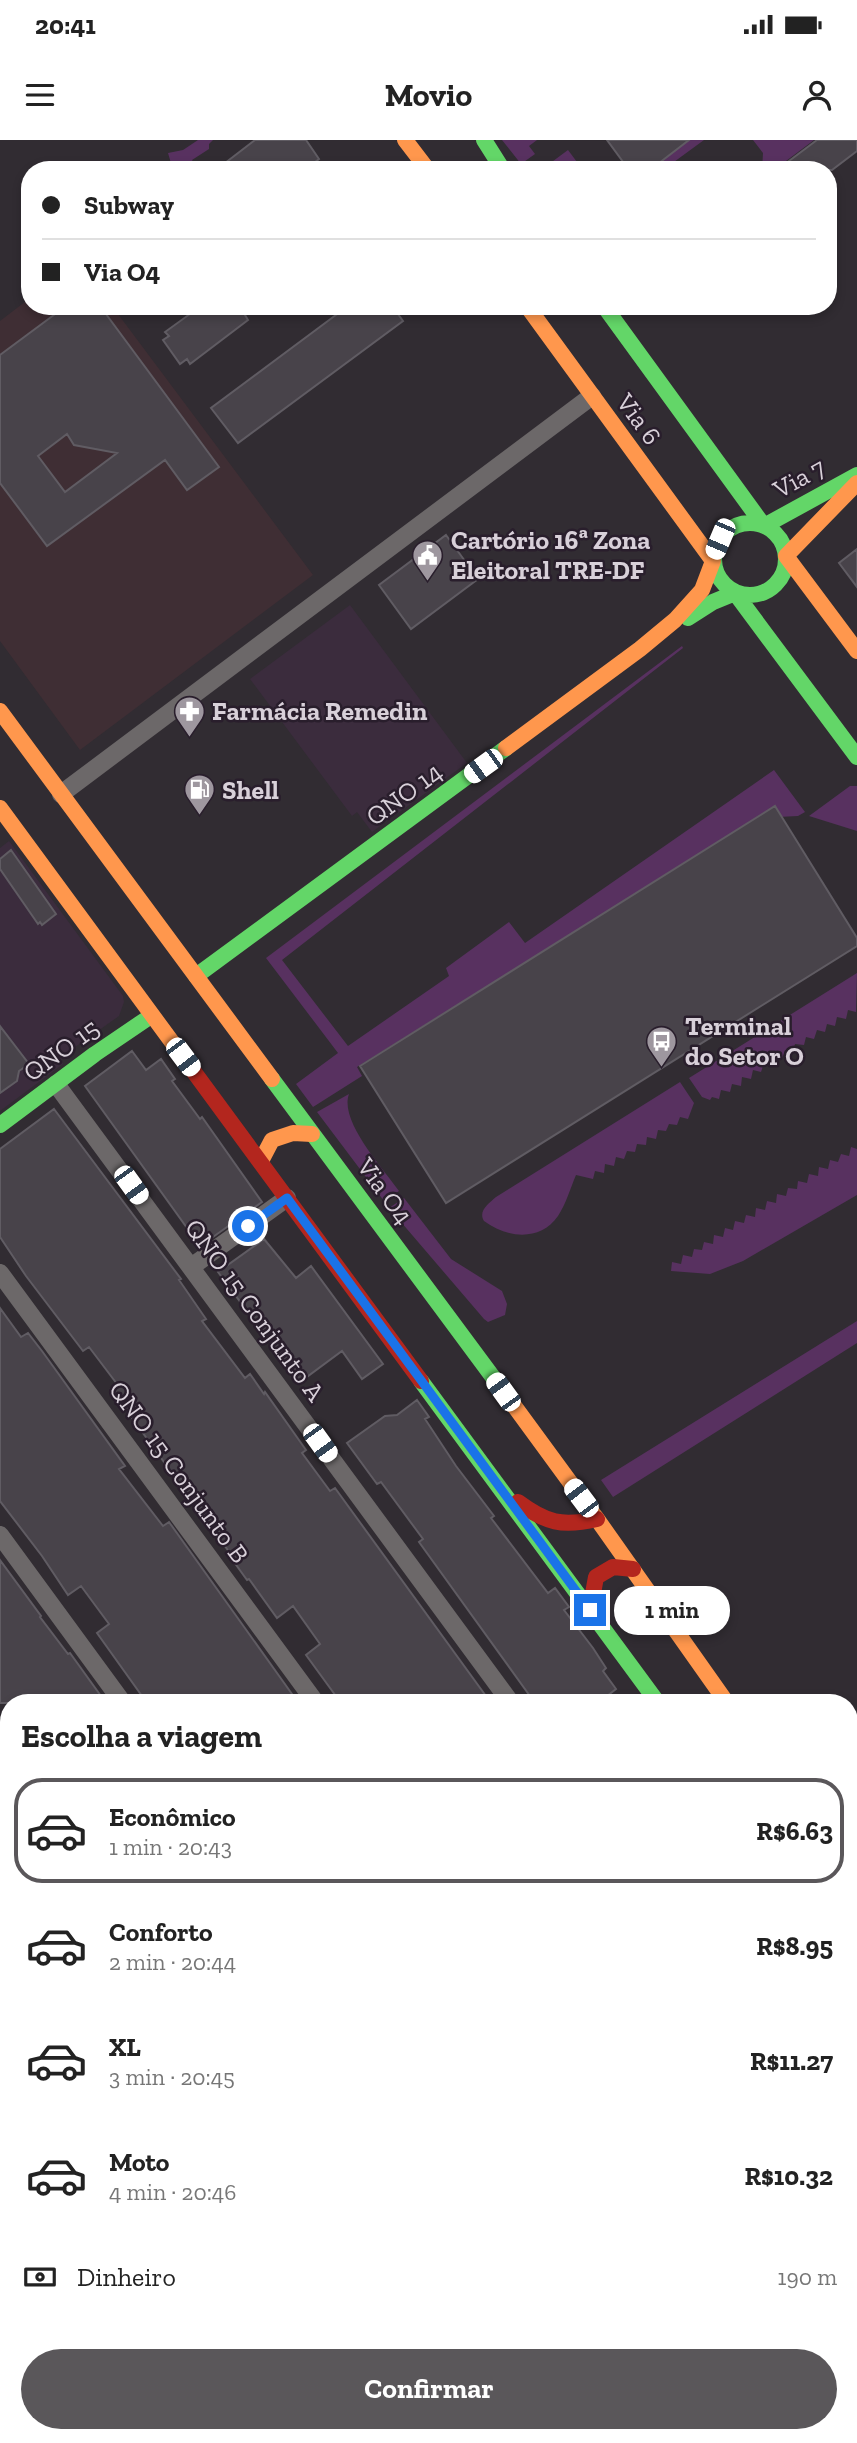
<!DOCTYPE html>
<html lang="pt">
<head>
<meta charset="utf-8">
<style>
  :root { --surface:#fff; --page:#f2f2f2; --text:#222; --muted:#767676; --line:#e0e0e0; --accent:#5a575a }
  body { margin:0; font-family:"Zilla Slab",serif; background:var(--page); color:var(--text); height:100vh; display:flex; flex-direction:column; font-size:26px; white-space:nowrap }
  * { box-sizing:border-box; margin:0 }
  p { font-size:23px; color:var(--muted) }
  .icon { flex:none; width:38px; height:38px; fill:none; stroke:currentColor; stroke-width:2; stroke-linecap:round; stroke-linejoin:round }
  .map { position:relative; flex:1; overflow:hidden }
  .sheet { position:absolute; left:0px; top:1554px; width:858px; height:749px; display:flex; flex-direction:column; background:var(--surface); border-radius:28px 28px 0 0; box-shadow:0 4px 10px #0003 }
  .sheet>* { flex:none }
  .banner { position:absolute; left:21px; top:21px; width:816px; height:154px; border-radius:28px; box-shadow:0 4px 10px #0003; display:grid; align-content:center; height:154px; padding:0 21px; background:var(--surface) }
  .end { position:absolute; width:32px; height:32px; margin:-16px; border:9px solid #1a73e8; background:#fff; box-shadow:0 0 0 4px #fff }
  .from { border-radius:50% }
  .bubble { position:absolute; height:49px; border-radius:24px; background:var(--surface); box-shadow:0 4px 10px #0003; font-size:23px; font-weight:700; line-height:49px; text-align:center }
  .car { position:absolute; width:21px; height:42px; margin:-21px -10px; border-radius:9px; box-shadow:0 0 5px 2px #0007; background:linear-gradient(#fff 24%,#345 0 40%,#fff 0 76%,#345 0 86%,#fff 0) }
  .banner b { display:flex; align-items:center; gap:24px; height:66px; font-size:26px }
  .banner b+b { border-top:2px solid var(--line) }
  .banner i { width:18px; height:18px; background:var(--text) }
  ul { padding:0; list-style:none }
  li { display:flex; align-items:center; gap:21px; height:105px; margin:0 14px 10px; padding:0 7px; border:4px solid transparent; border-radius:28px }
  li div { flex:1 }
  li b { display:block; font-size:26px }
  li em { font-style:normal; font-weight:700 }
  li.active { border-color:var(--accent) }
  li>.icon { width:63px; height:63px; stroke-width:1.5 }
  h2 { padding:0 21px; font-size:32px; line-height:84px }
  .pay { display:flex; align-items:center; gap:18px; height:77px; padding:0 21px; font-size:26px }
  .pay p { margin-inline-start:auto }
  .cta { display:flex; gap:14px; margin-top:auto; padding:14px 21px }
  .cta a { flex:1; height:80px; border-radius:42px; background:var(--accent); color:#fff; font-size:28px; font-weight:700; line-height:80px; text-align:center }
  .status { display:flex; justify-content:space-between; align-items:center; height:49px; padding:0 35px; background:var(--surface); direction:ltr }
  .status svg { height:19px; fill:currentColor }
  header { display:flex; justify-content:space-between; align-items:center; height:91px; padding:0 21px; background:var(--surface); font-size:32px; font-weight:700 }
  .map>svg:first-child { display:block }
</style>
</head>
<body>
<div class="status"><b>20:41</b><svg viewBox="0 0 49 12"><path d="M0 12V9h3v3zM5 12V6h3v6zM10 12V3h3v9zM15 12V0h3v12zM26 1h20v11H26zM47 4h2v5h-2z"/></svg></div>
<header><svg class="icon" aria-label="menu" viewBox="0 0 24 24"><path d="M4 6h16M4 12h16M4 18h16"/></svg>Movio<svg class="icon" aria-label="person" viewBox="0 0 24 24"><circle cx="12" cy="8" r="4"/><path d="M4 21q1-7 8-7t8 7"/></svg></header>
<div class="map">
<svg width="857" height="2303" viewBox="0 0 857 2303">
  <rect width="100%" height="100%" fill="#312c32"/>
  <!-- built -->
  <path fill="#3b2c3d" d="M350,465L467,623L372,692L357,672L352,676L250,539Z
    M9,701L123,856L124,862L119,876L61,917L63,924L0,971V708Z"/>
  <!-- education -->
  <path fill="#3f2e34" d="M30,158V166H112L313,435L80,610L0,501V181Z"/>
  <!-- green -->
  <path fill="#583160" d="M198,0H213L209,4V9L192,20L193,22L183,30H173L168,13L183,10Z
    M502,0H537L529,6L535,14L521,24Z
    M689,0H704L663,30H649Z
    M753,0H814L774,30H762L763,13Z
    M568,10L583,30H541L545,27Z
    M682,506L683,508L282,820L348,906L449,836L446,828L509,782L525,803L774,630L805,672L798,676L778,677L772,669L357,927L362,936L313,967L296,944L338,913L266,818Z
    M850,646H857V691L809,676Z
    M857,833L856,872L848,870L846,879L837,877L835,886L827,884L825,892L817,890L814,899L806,897L804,905L795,904L793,912L785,910L782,919L774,917L772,925L764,923L761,932L753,930L751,939L742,937L741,946L732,944L730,952L721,950L719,959L712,957L710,960L702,957L689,938Z
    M680,942L694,963L688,979L680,977L677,985L669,984L666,991L658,990L656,999L647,997L646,1005L637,1004L635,1012L627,1011L624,1019L616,1017L614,1026L605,1024L604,1033L595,1031L593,1039L576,1035C570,1049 566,1064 558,1076C540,1102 507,1098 484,1081C478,1071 488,1064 496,1057Z
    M349,954C339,981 383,1028 399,1051L384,1061L317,972Z
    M851,1007L857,1009V1055L743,1121L710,1134L671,1131L672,1122L681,1124L683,1115L692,1117L694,1109L702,1110L704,1102L713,1104L714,1095L723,1097L725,1088L733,1090L735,1081L744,1083L746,1075L755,1077L756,1068L765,1070L767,1061L776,1063L777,1054L786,1056L788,1048L797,1049L798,1041L807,1043L809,1034L818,1036L819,1027L828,1029L830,1020L838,1022L841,1014L849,1016Z
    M404,1058L451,1119L502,1151L507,1164L505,1175L488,1182L484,1179L389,1068Z
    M857,1181V1203L613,1357L601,1340Z"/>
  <!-- building -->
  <path fill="#48434a" stroke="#605c63" stroke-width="2" fill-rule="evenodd" d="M255,0H306L319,19L305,30H216Z
    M607,0H689L650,30H629Z
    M817,0H857V11L832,30H777Z
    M66,166H100L219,327L187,350L165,320L47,406L0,343V215ZM67,294L74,305L117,313L65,352L38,316Z
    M201,166H257L245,175L248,180L190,224L187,219L180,224L163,200L169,196L165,192Z
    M348,166H392L403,181L238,303L211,268Z
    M446,395L478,439L411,489L379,445Z
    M857,409V447L839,423Z
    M775,666L857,798V806L446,1063L360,926Z
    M11,710L56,774L42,785L40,782L38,784L0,729V719Z
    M0,886L29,924L19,931L17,941L0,953Z
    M132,911L146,930L161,919L175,939L172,941L200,979L202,977L262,1062L206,1102L200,1095L195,1099L85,946Z
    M54,969L181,1139L179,1140L206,1179L202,1181L245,1238L250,1234L264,1254L265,1252L306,1310L302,1313L330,1351L335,1348L491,1563H341L306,1515L320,1504L293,1466L277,1478L249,1439L247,1440L234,1422L235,1420L111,1249L117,1244L89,1207L83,1211L26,1136L0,1097V1009Z
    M264,1099L296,1138L311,1126L383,1224L362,1239L342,1211L300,1242L218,1132Z
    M0,1168L21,1197L28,1193L42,1211L125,1326L119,1329L163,1386L169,1382L237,1477L292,1554L282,1563H147L97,1493L109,1484L81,1446L68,1455L42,1416L0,1361Z
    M417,1260L429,1277L425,1279L456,1326L494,1376L491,1378L548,1453L555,1448L569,1467L564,1470L593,1508L606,1528L603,1531L616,1549L598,1563H535L419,1402L423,1399L381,1342L377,1344L347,1303L385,1276L397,1275Z
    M0,1420L41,1476L40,1477L68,1514L70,1513L106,1563H0Z"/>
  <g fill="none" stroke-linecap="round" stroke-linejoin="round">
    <!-- street -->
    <path stroke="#6c6869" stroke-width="18" d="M61,654L592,256
      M56,944L511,1563
      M191,1127L287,1058
      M0,1133L316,1563
      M0,1395L123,1563
      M0,1657L9,1669
      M0,1925L9,1937"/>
    <!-- fast -->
    <path stroke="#63d668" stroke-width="16" d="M484,0L503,30
      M604,166L764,386L857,335
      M714 419a36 36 0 1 1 72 0a36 36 0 1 1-72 0Z
      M688,478L713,462L735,453L857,617
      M196,836L506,608
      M272,939L512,1263
      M0,985L95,914L151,876
      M421,1241L658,1563
      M849,1708L857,1703"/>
    <!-- slow -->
    <path stroke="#ff974d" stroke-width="16" d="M405,0L428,30
      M857,343L786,416L857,511
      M0,571L272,939
      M506,608L640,509L675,480L702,450L713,421L527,166
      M0,668L183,917
      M261,1021L272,1000L293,993L312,994
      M512,1263L597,1379L727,1563
      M849,1684L857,1687
      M98,2303L112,2294"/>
    <!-- jam -->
    <path stroke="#b3261e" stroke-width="16" d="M183,917L421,1241
      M518,1362C546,1383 562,1387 597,1379
      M590,1470L596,1437L613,1427L633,1429
      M849,1827L857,1821
      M0,2253L9,2247"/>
  </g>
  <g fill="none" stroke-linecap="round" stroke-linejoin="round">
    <!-- route -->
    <path stroke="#1a73e8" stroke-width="9" d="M248,1086L287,1058L590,1470"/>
  </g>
  <!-- icons -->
  <defs>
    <symbol id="civic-pin" viewBox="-11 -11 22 30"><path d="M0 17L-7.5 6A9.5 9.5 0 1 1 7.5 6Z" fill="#9e979f" stroke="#291e2c"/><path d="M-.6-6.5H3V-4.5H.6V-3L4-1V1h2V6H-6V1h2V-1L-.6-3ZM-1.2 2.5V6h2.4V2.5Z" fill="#fff"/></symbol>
    <symbol id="pharmacy-pin" viewBox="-11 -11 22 30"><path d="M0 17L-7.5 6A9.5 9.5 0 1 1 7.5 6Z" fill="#9e979f" stroke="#291e2c"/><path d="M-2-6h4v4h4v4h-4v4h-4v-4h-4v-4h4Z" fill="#fff"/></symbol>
    <symbol id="fuel-pin" viewBox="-11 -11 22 30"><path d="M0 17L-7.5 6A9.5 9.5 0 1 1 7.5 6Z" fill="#9e979f" stroke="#291e2c"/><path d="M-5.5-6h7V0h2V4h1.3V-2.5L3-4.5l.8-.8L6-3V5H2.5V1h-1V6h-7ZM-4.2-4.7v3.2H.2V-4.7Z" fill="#fff"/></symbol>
    <symbol id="bus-pin" viewBox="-11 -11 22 30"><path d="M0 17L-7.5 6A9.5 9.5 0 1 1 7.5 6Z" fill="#9e979f" stroke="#291e2c"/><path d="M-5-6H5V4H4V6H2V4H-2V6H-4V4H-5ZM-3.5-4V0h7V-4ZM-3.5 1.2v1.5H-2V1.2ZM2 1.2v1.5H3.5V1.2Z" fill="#fff"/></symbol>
  </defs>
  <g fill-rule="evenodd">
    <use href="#civic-pin" x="410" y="398" width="35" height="47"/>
    <use href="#pharmacy-pin" x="172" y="554" width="35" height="47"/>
    <use href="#fuel-pin" x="182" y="632" width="35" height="47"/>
    <use href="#bus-pin" x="644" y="884" width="35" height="47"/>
  </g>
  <g text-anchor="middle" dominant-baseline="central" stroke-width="5" stroke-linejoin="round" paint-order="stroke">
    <!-- street labels -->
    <g font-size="26" fill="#d8d0d9" stroke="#291e2c">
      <text transform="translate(639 279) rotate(54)">Via 6</text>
      <text transform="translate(799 338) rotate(-29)">Via 7</text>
      <text transform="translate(404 654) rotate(-36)">QNO 14</text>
      <text transform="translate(61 910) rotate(-36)">QNO 15</text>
      <text transform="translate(385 1051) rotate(54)">Via O4</text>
      <text transform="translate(255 1170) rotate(54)">QNO 15 Conjunto A</text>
      <text transform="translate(179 1332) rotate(54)">QNO 15 Conjunto B</text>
    </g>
    <!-- poi labels -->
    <g font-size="26" font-weight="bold" fill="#d8d0d9" stroke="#291e2c" text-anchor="start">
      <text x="451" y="400">Cartório 16ª Zona<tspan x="451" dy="30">Eleitoral TRE-DF</tspan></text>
      <text x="212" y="571">Farmácia Remedin</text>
      <text x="222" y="650">Shell</text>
      <text x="685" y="886">Terminal<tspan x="685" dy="30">do Setor O</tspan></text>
    </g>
  </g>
</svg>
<i class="end from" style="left:248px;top:1086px"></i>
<i class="end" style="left:590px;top:1470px"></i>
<div class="bubble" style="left:614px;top:1446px;width:116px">1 min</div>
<i class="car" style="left:720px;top:399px;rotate:203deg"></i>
<i class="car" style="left:483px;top:626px;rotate:234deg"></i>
<i class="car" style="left:183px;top:917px;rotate:143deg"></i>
<i class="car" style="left:131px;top:1045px;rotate:144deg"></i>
<i class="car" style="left:503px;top:1252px;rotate:324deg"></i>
<i class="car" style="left:320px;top:1303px;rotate:144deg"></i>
<i class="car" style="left:581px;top:1358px;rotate:323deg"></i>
<div class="banner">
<b><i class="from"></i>Subway</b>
<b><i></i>Via O4</b>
</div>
<section class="sheet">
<h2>Escolha a viagem</h2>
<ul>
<li class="active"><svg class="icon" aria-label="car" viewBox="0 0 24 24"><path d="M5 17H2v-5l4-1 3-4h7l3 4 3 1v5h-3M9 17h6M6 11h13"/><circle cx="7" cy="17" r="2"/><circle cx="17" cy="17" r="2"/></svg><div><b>Econômico</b><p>1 min · 20:43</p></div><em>R$6.63</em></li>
<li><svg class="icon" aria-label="car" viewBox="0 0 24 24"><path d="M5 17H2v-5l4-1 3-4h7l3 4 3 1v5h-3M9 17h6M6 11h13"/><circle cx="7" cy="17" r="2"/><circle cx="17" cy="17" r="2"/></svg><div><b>Conforto</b><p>2 min · 20:44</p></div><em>R$8.95</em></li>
<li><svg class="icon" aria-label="car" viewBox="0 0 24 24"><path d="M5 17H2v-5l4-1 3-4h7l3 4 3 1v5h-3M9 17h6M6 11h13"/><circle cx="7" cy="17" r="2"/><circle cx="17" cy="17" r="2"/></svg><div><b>XL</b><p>3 min · 20:45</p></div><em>R$11.27</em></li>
<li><svg class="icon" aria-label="car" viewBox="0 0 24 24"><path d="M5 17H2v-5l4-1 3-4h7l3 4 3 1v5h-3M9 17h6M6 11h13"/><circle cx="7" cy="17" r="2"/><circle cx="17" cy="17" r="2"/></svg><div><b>Moto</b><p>4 min · 20:46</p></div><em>R$10.32</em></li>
</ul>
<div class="pay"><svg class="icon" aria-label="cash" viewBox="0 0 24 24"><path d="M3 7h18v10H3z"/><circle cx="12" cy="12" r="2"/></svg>Dinheiro<p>190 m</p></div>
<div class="cta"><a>Confirmar</a></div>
</section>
</div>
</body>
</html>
